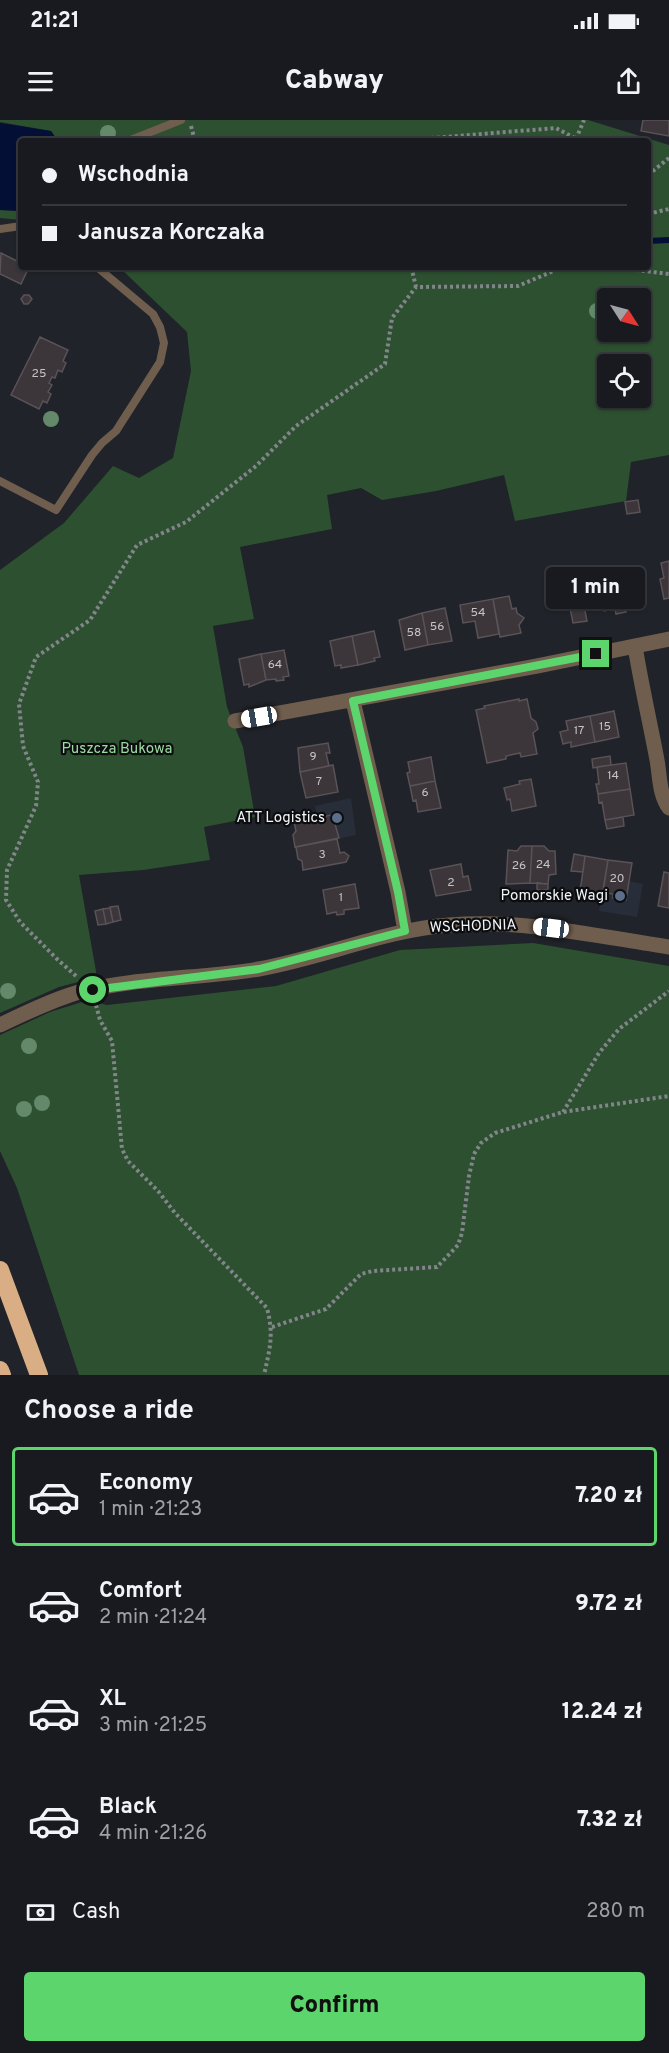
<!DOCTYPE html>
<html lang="en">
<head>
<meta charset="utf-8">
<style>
  :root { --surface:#181a1f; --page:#25272c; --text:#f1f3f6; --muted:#9fa1a4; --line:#36383d; --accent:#5dd56d }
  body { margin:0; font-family:Overpass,sans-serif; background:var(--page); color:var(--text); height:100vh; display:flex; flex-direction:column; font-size:22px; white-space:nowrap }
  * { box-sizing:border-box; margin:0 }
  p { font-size:20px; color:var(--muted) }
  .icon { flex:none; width:33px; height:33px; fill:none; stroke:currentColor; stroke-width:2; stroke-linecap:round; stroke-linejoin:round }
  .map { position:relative; height:1255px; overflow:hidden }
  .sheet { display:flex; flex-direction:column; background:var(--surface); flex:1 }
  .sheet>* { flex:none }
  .banner { position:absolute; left:18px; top:18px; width:633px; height:132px; border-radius:6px; box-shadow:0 2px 4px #0004,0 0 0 2px var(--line); display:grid; align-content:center; height:132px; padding:0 24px; background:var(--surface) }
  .needle { width:39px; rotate:126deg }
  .tools { position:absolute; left:597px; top:168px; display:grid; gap:12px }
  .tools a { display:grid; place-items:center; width:54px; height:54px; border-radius:6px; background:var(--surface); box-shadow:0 2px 4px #0004,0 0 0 2px var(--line); font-size:30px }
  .end { position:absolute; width:27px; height:27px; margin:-14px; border:8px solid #5dd56d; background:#111; box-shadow:0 0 0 3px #111 }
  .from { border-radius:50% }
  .bubble { position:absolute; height:42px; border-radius:6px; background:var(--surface); box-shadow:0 2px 4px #0004,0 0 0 2px var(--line); font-size:20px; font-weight:800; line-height:42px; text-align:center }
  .car { position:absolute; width:18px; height:36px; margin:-18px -9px; border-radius:8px; box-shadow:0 0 4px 2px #0007; background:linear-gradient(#fff 24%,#345 0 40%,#fff 0 76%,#345 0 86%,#fff 0) }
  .banner b { display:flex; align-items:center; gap:21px; height:57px; font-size:22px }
  .banner b+b { border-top:2px solid var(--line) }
  .banner i { width:15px; height:15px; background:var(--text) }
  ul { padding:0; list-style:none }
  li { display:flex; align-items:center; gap:18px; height:99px; margin:0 12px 9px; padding:0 12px; border:3px solid transparent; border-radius:6px }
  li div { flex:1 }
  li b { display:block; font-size:22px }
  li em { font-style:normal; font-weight:800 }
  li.current { border-color:var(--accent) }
  li>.icon { width:54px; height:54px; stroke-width:1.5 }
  h2 { padding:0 24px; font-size:27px; line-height:72px }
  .pay { display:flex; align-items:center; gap:15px; height:66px; padding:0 24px; font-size:22px }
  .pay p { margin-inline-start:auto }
  .cta { display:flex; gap:12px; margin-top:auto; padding:12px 24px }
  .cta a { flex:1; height:69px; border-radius:6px; background:var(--accent); color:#111; font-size:24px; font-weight:800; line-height:69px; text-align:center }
  .status { display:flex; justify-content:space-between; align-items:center; height:42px; padding:0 30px; background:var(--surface); direction:ltr }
  .status svg { height:16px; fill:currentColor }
  header { display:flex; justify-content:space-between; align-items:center; height:78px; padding:0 24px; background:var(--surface); font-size:27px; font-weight:800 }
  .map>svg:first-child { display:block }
</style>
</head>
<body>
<div class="status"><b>21:21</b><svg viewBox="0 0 49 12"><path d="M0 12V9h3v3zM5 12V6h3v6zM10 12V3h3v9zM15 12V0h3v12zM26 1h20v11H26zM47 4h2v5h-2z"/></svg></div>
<header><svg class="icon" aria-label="menu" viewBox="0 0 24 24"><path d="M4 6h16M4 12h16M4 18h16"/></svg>Cabway<svg class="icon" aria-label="share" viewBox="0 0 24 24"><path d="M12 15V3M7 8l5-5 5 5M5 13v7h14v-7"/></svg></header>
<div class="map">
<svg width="669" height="1255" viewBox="0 0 669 1255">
  <rect width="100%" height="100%" fill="#202329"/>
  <!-- built -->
  <path fill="#272e39" d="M351,678L356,715L322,722L315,686Z
    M605,756L643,764L637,797L599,791Z"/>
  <!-- green -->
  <path fill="#2c5030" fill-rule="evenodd" d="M0,0H588L669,25V335L631,342L626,381L515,401L504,355L436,371L382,380L361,368L327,375L332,409L240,427L254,499L213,506L227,587L243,627L255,697L204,707L210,740L143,750L79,755L97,857L59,867L0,893V450L64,403L113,346L139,358L173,338L191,251L187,212L119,147H648V21H58L51,11L0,2ZM608,178H640V212H608ZM608,244H640V278H608Z
    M0,90L21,91V100L0,98Z
    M533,823L669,846V1255H79L17,1068L0,1031V915L50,892L88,880L107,885L276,866L400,830Z"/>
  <!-- water -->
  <path fill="#030f34" d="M0,3L51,11L58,21H21V91L0,90Z"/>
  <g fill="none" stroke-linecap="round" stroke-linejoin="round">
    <!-- stream -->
    <path stroke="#030f34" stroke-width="6" d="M648,121L669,120"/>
  </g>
  <!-- building -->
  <path fill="#3c353a" stroke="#595257" stroke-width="1.5" d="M643,0H669V16L641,11Z
    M1,133L21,143V147H29L21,164L0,154Z
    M24,175H29L32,179L28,184H24L21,179Z
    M40,217L68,230L63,241L66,243L62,252L58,250L55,258L52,257L49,263L52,265L48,272L51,274L47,283L43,281L39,289L11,275Z
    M638,380L640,392L627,394L625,382Z
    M669,441V478L664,479L660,459L664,458L661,443Z
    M576,446L580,466L560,470L556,450Z
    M608,449L609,453L619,452L626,492L616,494L615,489L604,491L597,451Z
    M629,450L630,453L639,451L645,483L625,487L619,452Z
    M509,476L512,489L516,488L517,493L524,498L519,505L521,513L500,517L493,479Z
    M493,479L499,514L478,518L475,501L463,503L460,485Z
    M584,486L587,501L573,503L570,488Z
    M445,488L452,521L428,525L422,493Z
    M422,493L428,525L405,530L399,500Z
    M374,511L380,537L374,538L375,541L358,545L352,516Z
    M352,516L358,545L341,548V545L335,546L330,521Z
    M284,530L289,556L283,557L284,560L276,561V559L266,560L261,534Z
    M261,534L266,560L249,567V564L244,565L239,539Z
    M519,579V581L527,579L531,598L536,602L538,609L533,613L537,634L521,637L520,633L506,636V639L487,643L476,590L485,588L484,586Z
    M614,591L619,617L595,622L590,596Z
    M590,596L595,622L571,627V622L563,624L560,612L568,610L566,601Z
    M328,623L330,633H326L329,646L300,652L298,628Z
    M610,636L611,645L593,648L592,639Z
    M431,637L435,661L410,666L407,653L410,652L408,642Z
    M626,643L630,669L598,674L596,664H599L597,647Z
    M333,645L338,672L306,678L300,652Z
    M531,659L536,686L512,691L510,679L507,680L504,668L520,664L519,661Z
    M435,661L441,688L418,692L416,680L413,681L410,666Z
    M630,669L634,695L605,700L602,682L599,683L598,674Z
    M337,694L342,698L339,703L335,704L339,718L295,727L293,715L296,711L294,702Z
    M623,697L624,706L607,709L605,700Z
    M337,719L340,733L344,732L349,736L346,742L303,750L302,741L298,739L296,727Z
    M521,726H532L530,763L506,764L508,730L517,731Z
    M532,726H544L549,731H555L556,754L549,755L548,764L530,763Z
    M574,734L585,736L583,752L571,751Z
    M585,736L608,740L602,776L580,772Z
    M608,740L632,743L626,780L613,778V774L603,772Z
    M461,744L463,757L468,756L471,770L436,776L430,750Z
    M664,752L669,753V788L658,786Z
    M537,763L548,764V770H537Z
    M355,764L359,788L344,790V794L337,795L336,792L327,794L323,770Z
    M118,786L121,800L113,802L110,787Z
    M110,788L113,802L106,804L103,789Z
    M103,789L106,804L98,805L95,791Z"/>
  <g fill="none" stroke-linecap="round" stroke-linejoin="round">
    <!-- path -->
    <path stroke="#82858a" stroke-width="4" stroke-dasharray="3 3" stroke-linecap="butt" d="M191,6L195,21
      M576,19L584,0
      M395,21L556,8L580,21
      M648,55L669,38
      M648,94L669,89
      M413,147L412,150L416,167
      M612,147L669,154
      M76,856L57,839L20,802L6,780L7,750L36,686L38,662L23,626L19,584L36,537L90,500L137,425L186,402L256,346L296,306L385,244L392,198L416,167L518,166L563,147
      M96,885L100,900L112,921L122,1029L128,1041L158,1071L175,1093L267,1188C274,1215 270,1228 264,1255
      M563,992L599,933L619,909L669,871
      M272,1207L326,1189L361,1154L373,1151L437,1147L458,1125L462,1113L469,1056L474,1034L481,1023L495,1013L563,992L669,976"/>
    <!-- service -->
    <path stroke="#6f5d4d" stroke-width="8" d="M128,21L181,0
      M0,109L21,106
      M0,361L56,390L92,335L102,323L116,311L160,242L164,223L160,207L153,194L97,147"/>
    <!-- minor -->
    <path stroke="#6f5d4d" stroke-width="15" d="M635,526C641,564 650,602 657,640C660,656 659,674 669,688
      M353,581L398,772L405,811
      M235,601L537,546L669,519
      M0,905C25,893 52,880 79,872C138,857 200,859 259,849C323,838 384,810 449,805C523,799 596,816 669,827"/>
    <!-- motorway -->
    <path stroke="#d9ae84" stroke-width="18" d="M0,1150L39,1255
      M0,1250L2,1255"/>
  </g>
  <!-- trees -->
  <g fill="#63886a">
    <circle cx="108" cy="13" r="8"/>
    <circle cx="597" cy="191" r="8"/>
    <circle cx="51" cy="299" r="8"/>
    <circle cx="8" cy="871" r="8"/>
    <circle cx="29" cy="926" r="8"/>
    <circle cx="42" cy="983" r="8"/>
    <circle cx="24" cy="989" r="8"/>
  </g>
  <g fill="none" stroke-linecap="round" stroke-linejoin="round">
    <!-- route -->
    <path stroke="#5dd56d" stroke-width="8" d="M93,870L259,849L405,811L398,772L353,581L596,534"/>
  </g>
  <!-- markers -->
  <g fill="#5c6f8a" stroke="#0b0d0f" stroke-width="2">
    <circle cx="337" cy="698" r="6"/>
    <circle cx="620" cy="776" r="6"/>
  </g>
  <g text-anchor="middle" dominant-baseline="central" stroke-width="4.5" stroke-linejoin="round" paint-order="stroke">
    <!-- number labels -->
    <g font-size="12" fill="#c4c4c8">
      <text x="39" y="254">25</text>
      <text x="478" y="493">54</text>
      <text x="437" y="507">56</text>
      <text x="414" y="513">58</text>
      <text x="275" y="545">64</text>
      <text x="605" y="607">15</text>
      <text x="579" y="611">17</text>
      <text x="313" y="637">9</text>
      <text x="613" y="656">14</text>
      <text x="319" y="662">7</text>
      <text x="425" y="673">6</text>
      <text x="322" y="735">3</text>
      <text x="543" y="745">24</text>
      <text x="519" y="746">26</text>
      <text x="617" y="759">20</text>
      <text x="451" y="763">2</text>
      <text x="341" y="778">1</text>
    </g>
    <!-- park labels -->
    <g font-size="15" fill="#9adba0" stroke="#0b0d0f">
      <text x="117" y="629">Puszcza Bukowa</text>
    </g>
    <!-- poi labels -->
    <g font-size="15" fill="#f2f4f8" stroke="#0b0d0f" text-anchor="end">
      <text x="325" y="698">ATT Logistics</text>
      <text x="608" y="776">Pomorskie Wagi</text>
    </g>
    <!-- street labels -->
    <g font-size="15" fill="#f2f4f8" stroke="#0b0d0f">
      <text transform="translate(473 807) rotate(-2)">WSCHODNIA</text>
    </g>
  </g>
</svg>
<div class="tools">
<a><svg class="needle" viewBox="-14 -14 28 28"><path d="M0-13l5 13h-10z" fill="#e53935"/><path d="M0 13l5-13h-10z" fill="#9fa1a4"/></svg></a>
<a><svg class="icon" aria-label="locate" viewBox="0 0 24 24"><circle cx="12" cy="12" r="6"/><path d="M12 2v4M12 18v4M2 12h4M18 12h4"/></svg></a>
</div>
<i class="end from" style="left:93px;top:870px"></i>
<i class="end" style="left:596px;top:534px"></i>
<div class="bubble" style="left:546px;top:447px;width:99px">1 min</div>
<i class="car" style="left:259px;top:597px;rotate:260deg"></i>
<i class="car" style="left:551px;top:808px;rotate:277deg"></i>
<div class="banner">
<b><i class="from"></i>Wschodnia</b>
<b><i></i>Janusza Korczaka</b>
</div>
</div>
<section class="sheet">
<h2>Choose a ride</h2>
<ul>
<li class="current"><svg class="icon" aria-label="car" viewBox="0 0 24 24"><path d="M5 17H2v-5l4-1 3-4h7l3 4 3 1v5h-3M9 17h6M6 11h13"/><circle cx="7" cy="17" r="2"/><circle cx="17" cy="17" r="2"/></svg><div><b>Economy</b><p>1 min · 21:23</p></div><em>7.20 zł</em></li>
<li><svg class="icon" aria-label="car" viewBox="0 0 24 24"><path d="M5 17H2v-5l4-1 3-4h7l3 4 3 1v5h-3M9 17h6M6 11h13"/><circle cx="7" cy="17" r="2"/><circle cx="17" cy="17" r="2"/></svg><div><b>Comfort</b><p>2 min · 21:24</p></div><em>9.72 zł</em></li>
<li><svg class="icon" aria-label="car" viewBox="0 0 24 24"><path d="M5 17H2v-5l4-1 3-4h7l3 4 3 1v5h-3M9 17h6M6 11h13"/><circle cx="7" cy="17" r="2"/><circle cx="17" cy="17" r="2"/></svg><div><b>XL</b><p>3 min · 21:25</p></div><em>12.24 zł</em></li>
<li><svg class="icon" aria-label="car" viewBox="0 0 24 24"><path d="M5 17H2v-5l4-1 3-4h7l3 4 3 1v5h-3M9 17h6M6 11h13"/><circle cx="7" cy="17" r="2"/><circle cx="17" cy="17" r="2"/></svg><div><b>Black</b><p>4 min · 21:26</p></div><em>7.32 zł</em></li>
</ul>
<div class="pay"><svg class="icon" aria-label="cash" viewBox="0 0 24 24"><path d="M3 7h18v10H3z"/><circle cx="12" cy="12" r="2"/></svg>Cash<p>280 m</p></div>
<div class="cta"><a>Confirm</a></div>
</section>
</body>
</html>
